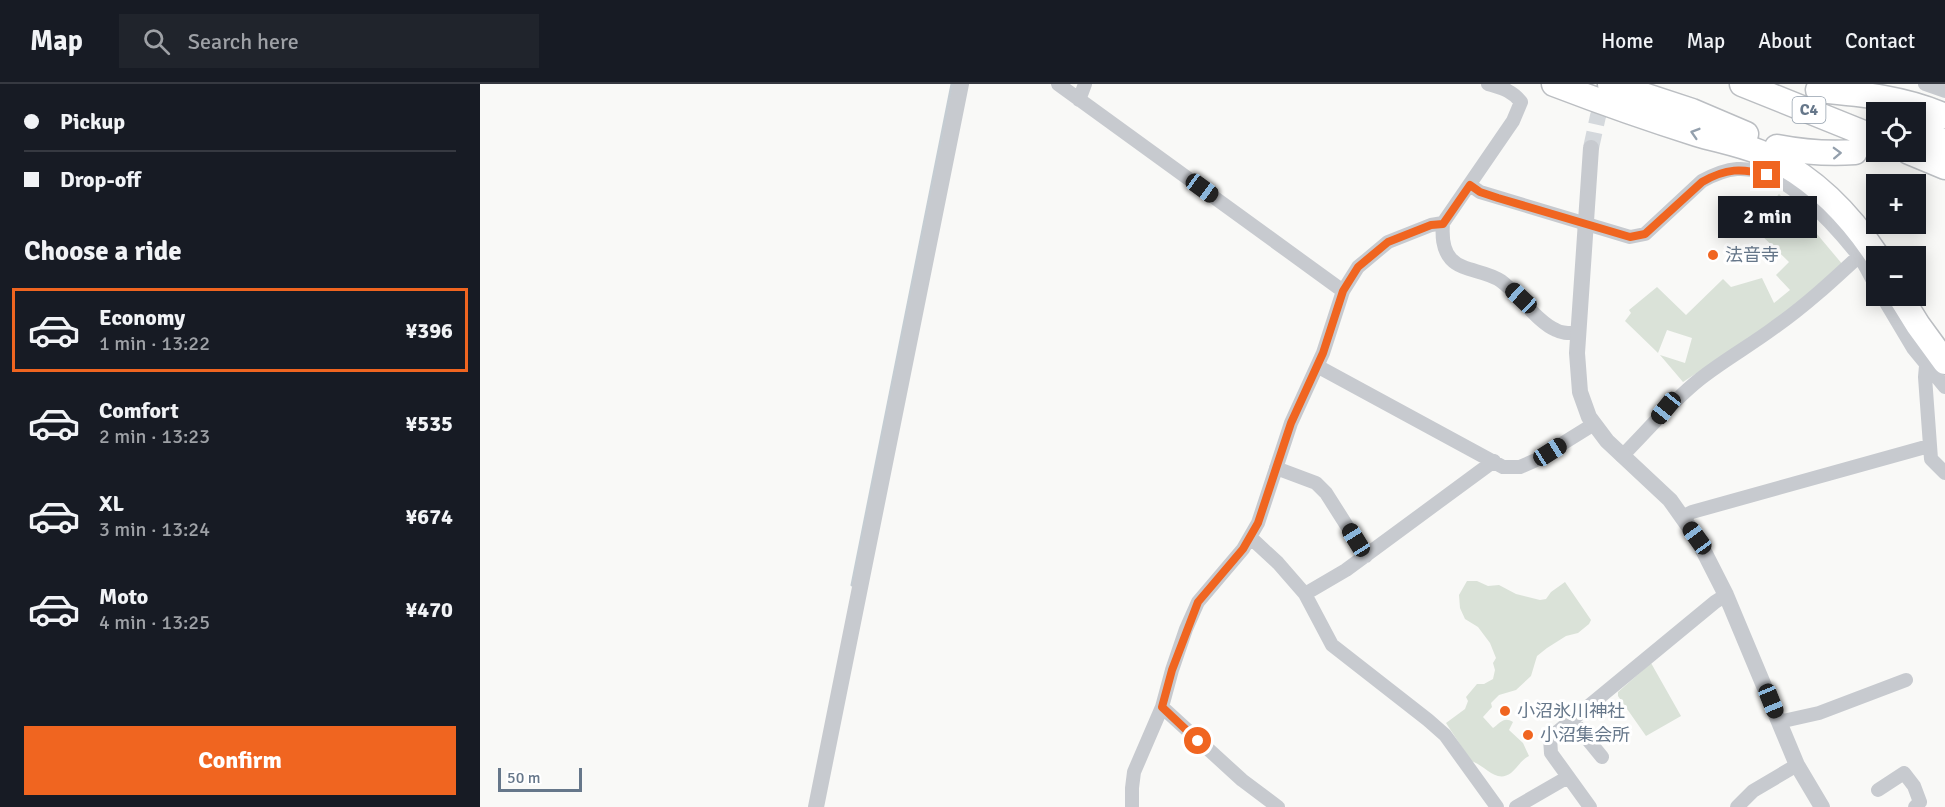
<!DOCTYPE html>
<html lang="en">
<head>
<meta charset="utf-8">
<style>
  :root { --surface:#171b24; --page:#20242c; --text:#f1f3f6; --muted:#9ea1a6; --line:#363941; --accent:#f06520 }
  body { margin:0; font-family:Signika,"Noto Sans JP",sans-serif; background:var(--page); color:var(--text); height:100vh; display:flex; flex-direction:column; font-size:22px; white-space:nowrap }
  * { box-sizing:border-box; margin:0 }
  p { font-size:20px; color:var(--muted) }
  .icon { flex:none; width:33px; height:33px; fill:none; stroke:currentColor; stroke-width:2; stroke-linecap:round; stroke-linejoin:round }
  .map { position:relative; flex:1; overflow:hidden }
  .details { display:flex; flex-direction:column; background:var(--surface); width:480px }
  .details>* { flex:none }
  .hud { display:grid; align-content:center; height:132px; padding:0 24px; background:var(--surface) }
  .buttons { position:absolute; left:1386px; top:18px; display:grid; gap:12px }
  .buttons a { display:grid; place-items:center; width:60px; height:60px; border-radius:0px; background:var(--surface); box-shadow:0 3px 15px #0003; font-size:30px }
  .scale { position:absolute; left:18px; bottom:15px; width:84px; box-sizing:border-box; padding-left:6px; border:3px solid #66778a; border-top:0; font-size:16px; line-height:21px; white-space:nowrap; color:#66778a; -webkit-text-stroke:4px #fff; paint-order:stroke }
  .end { position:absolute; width:27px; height:27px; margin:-14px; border:8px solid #f06520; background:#fff; box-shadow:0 0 0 3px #fff }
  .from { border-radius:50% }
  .bubble { position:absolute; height:42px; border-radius:0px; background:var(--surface); box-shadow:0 3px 15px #0003; font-size:20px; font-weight:700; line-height:42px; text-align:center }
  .car { position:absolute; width:18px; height:36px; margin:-18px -9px; border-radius:8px; box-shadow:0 0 4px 2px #0007; background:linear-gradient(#222 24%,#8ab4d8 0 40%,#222 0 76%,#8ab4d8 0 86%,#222 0) }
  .hud b { display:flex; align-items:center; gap:21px; height:57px; font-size:22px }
  .hud b+b { border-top:2px solid var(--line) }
  .hud i { width:15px; height:15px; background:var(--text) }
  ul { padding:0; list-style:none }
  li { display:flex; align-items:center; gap:18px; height:84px; margin:0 12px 9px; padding:0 12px; border:3px solid transparent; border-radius:0px }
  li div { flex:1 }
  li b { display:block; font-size:22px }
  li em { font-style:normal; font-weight:700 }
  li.selected { border-color:var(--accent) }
  li>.icon { width:54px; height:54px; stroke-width:1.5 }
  h2 { padding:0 24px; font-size:27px; line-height:72px }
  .primary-button { display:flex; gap:12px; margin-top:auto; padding:12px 24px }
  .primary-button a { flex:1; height:69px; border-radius:0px; background:var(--accent); color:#fff; font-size:24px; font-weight:700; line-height:69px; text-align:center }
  header { display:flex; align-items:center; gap:36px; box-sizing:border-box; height:84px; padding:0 30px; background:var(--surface); border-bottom:2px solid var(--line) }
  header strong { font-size:28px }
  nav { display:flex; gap:33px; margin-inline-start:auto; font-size:21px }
  .search { width:420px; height:54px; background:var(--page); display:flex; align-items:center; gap:15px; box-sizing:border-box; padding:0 21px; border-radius:0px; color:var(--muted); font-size:22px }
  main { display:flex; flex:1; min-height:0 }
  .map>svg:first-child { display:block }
</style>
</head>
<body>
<header>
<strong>Map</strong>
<div class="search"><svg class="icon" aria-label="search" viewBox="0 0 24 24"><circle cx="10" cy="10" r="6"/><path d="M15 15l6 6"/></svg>Search here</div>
<nav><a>Home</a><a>Map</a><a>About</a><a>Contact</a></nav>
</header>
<main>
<section class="details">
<div class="hud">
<b><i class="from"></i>Pickup</b>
<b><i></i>Drop-off</b>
</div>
<h2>Choose a ride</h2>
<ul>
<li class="selected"><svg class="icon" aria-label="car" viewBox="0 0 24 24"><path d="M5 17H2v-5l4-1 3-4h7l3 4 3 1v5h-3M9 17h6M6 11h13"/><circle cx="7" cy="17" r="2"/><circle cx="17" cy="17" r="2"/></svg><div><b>Economy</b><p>1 min · 13:22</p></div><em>¥396</em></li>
<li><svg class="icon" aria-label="car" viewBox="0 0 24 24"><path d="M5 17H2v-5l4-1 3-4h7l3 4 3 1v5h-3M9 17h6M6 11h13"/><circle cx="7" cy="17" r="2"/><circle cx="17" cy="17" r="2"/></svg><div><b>Comfort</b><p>2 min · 13:23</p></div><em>¥535</em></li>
<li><svg class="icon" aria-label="car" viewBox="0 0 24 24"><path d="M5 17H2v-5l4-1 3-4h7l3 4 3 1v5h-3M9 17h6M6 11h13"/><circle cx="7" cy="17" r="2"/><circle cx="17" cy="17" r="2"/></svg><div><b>XL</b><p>3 min · 13:24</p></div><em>¥674</em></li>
<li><svg class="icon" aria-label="car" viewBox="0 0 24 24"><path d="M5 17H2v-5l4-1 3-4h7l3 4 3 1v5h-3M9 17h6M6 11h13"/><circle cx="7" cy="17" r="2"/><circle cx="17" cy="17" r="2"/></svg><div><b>Moto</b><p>4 min · 13:25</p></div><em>¥470</em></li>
</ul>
<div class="primary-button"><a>Confirm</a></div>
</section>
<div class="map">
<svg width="1465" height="723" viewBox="0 0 1465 723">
  <rect width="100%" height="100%" fill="#f9f9f7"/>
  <!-- green -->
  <path fill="#dae2d8" d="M1299,110L1321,131L1363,181L1287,243L1203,298L1180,271L1205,279L1212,254L1187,246L1178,269L1145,237L1151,229L1149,226L1177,203L1206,231L1243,195L1251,203L1282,194L1294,219L1310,206L1296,191L1309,178L1273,143L1282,133L1280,131Z
    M987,497H997L1008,502L1019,501L1036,510L1060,516L1066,515L1071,508L1085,498L1111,536L1109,540L1098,549L1086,552L1067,564L1057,572L1051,592L1036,606L1019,611L1011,619L1012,623L1003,633L1013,644C1020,639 1024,632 1033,638L1029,646L1043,659L1049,672C1041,676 1038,683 1031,689C1016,700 1005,681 991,677L966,639L985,625L988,617L986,613L997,600H1004L1013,595L1015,586L1013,579L1016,574L1010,559L998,543L985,535L980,524L979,511Z
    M1171,579L1201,632L1166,652L1138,612V608Z"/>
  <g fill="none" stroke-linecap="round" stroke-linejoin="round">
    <!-- stream -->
    <path stroke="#c4ccd2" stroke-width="3" d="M372,501L472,0"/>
    <!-- tertiary-tunnel -->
    <path stroke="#d4d8dc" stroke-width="16" stroke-dasharray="16 8" stroke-linecap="butt" d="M1111,64L1118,32L1127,11"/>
    <defs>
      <path id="motorway" d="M1074,0C1121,18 1169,35 1217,50C1237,56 1259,60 1279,68C1329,89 1368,128 1397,172
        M1130,0L1212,27L1266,50
        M1262,0L1396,54
        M1338,6C1382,10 1425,14 1465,32
        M1436,45L1465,58
        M1297,63C1323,68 1348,70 1375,68
        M1429,68L1465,83
        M1420,212L1438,241L1465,278"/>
    </defs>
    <!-- motorway casing -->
    <use href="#motorway" stroke="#bbbec2" stroke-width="27"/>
    <!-- minor -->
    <path stroke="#c7cacf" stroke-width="14" d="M578,0L863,207
      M1008,0C1021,4 1032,6 1041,18L1033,37L963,139C962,151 962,165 971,175C983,188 1006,186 1021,197C1039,210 1057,238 1076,246C1083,250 1090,249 1098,249
      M1445,0L1465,7
      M599,16L605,0
      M990,101L1000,108L1150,153L1165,150L1222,97C1233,91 1244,86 1257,85C1302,82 1352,138 1378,171C1385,180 1390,192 1396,202
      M1402,212L1433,264L1465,303
      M837,282L1023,383H1040L1056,376L1114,340
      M1446,282L1445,293L1451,375L1465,389
      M1142,372C1168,346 1191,318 1220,295C1244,276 1271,261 1295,243C1325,222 1352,197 1379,172
      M796,384L836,399L846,409L886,472
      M1202,433L1212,428L1449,362
      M770,453L798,479L825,510L852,561L948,636L965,651L1017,723
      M825,510L866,486L1014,377
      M682,623L762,696L798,723
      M1091,635L1122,673
      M1299,638L1339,629L1426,596
      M1398,706L1424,689L1434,702L1440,718L1435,723
      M652,723V704L654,688L682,623L692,586L706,545L718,518L763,465L778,439L811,339L843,269L863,207L878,183L908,158L951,141L963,139
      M1036,723L1088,693
      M1110,723L1071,669L1070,654L1235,518L1246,511
      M1257,723L1273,707L1317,681"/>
    <!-- tertiary -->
    <path stroke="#c7cacf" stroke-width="16" d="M1111,64L1097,269L1100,308L1109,333L1127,357L1190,416L1217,454L1246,511L1317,681L1342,723
      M336,723L481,0"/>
    <!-- motorway -->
    <use href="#motorway" stroke="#fff" stroke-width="24"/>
  </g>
  <!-- one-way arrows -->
  <defs><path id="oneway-chevron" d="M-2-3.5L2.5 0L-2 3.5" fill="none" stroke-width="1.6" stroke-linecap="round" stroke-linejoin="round" transform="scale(1.5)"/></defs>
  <g stroke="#94a0ad">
    <use href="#oneway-chevron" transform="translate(1215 49) rotate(-163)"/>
    <use href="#oneway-chevron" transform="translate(1357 69) rotate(-2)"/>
  </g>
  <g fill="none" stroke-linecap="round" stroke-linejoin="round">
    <!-- route -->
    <path stroke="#f06520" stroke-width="8" d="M718,657L682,623L692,586L718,518L763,465L778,439L811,339L843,269L863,207L878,183L908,158L951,141L963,140L990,101L1000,108L1018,114L1150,153L1165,150L1222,98C1246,84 1262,84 1287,91"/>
  </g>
  <!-- markers -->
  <g fill="#f06520" stroke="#fff" stroke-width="2">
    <circle cx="1233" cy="171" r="6"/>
    <circle cx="1025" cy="627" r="6"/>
    <circle cx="1048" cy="651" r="6"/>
  </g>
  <g text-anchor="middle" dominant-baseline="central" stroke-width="6" stroke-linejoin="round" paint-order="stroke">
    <!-- shield labels -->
    <rect fill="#fff" stroke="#94a0ad" stroke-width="1.5" x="1312.5" y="13" width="33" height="26" rx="4.5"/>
    <g font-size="16" font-weight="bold" fill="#66778a">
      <text x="1329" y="26">C4</text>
    </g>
    <!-- poi labels -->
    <g font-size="18" fill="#66778a" stroke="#fff" text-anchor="start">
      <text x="1245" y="171">法音寺</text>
      <text x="1037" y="627">小沼氷川神社</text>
      <text x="1060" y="651">小沼集会所</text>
    </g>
  </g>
</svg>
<div class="buttons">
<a><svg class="icon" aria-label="locate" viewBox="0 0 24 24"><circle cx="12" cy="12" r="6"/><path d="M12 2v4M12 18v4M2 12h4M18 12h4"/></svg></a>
<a>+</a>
<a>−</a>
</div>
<div class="scale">50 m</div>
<i class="end from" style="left:718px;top:657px"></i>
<i class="end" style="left:1287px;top:91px"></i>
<div class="bubble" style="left:1238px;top:112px;width:99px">2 min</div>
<i class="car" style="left:722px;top:104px;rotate:126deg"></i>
<i class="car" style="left:1041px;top:214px;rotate:313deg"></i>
<i class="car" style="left:1186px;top:324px;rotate:219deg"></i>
<i class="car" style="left:1070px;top:368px;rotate:58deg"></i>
<i class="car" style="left:1217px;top:454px;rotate:324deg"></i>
<i class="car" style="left:876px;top:456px;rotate:328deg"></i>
<i class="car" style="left:1291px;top:617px;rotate:158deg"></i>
</div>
</main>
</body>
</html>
